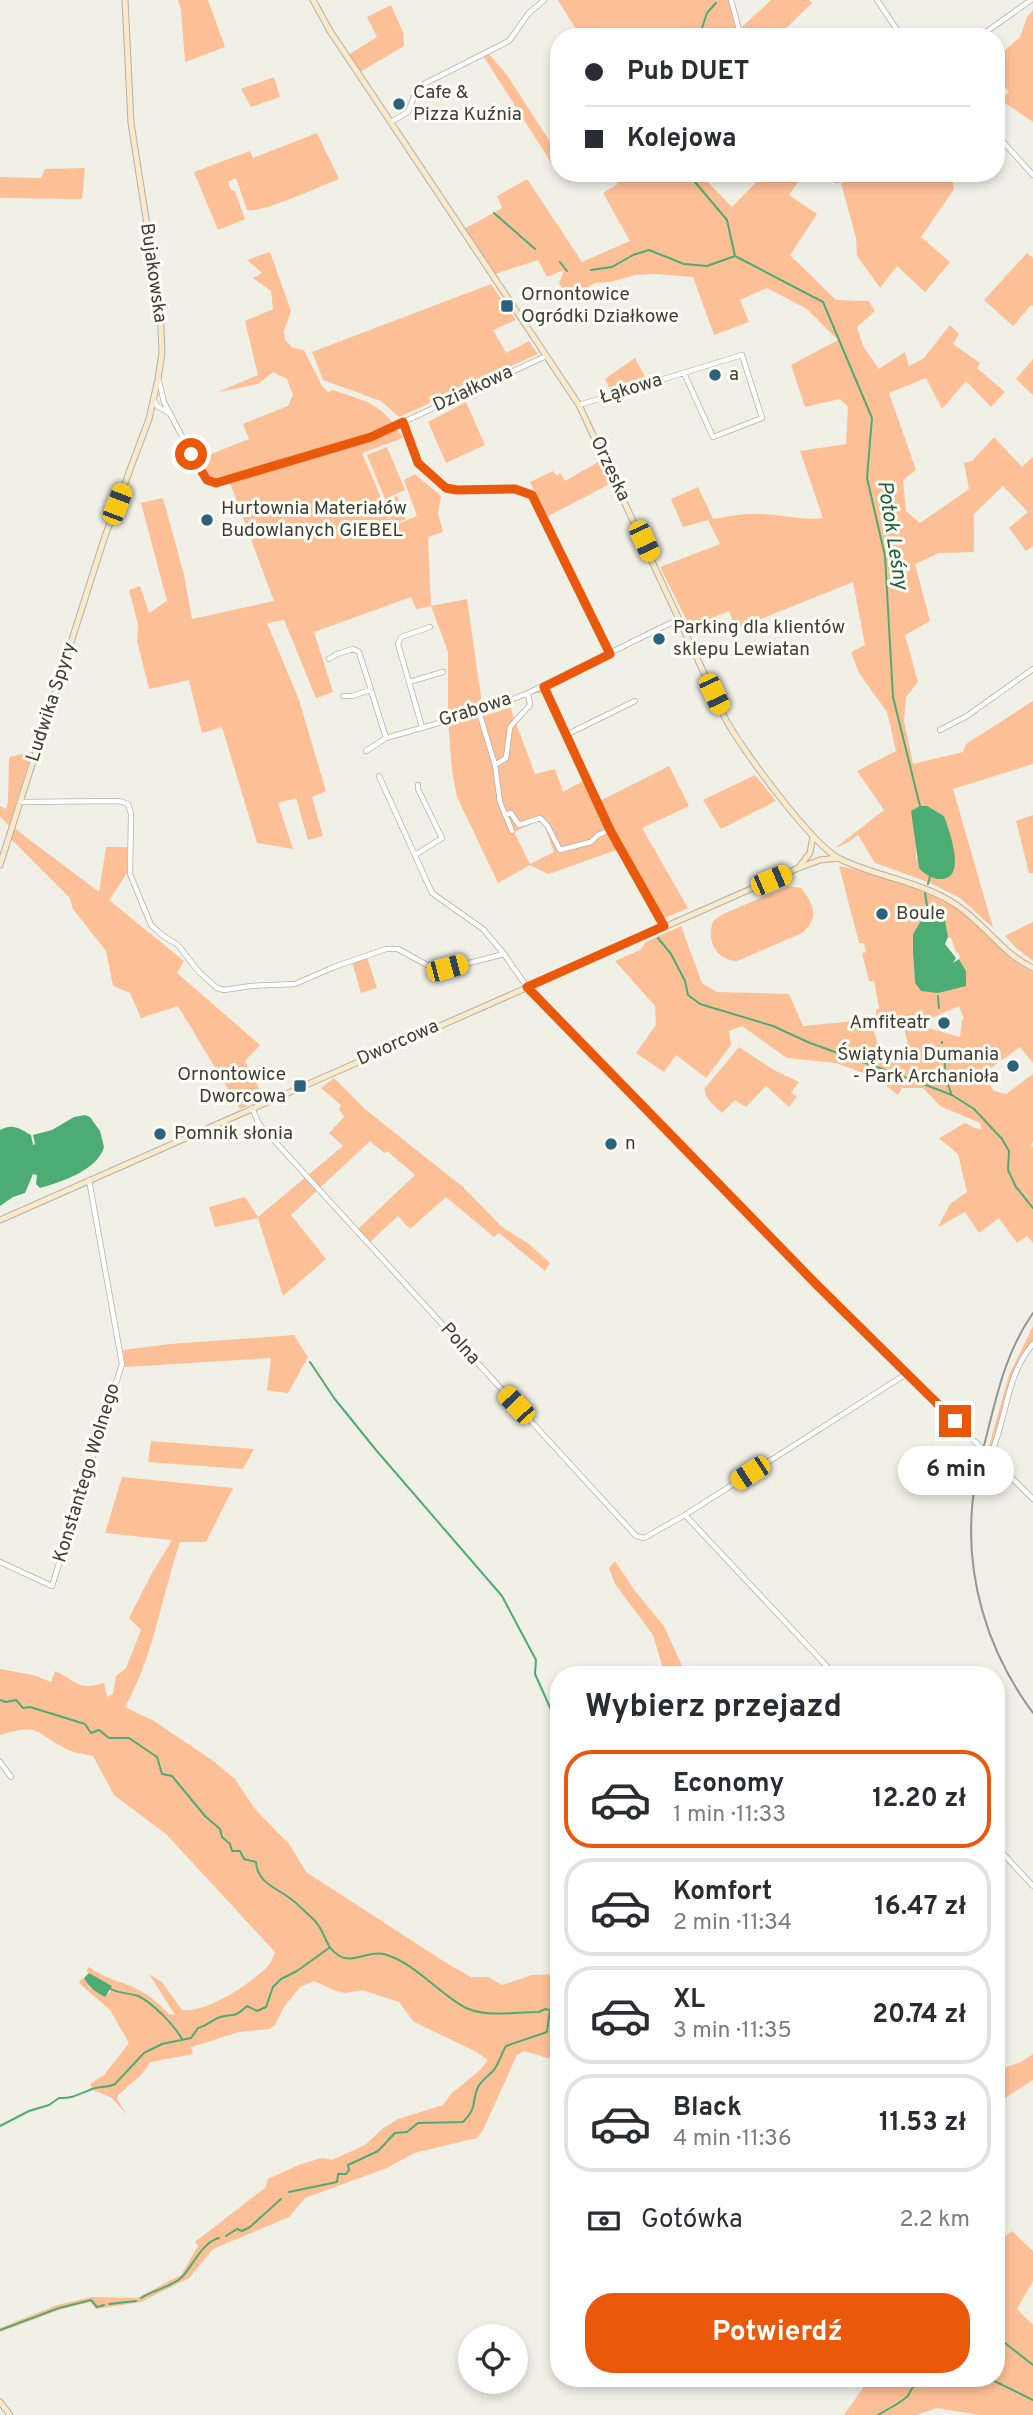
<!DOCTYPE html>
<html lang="pl">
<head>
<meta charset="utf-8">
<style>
  :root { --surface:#fff; --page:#f7f7f7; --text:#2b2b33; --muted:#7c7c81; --line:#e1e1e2; --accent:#ea580c }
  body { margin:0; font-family:Overpass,sans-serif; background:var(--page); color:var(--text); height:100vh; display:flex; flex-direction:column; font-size:26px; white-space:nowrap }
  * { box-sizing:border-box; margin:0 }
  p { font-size:23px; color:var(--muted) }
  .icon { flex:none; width:38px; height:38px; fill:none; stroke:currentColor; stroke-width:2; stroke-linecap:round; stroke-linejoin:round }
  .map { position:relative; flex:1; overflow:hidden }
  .drawer { position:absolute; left:550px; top:1666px; width:455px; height:721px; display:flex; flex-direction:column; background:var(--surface); border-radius:28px; box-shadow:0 4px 10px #0003 }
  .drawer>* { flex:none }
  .guide { position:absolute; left:550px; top:28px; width:455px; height:154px; border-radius:28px; box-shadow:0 4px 10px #0003; display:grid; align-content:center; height:154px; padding:0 35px; background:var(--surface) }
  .controls { position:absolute; left:458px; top:2324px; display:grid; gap:14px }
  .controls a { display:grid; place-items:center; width:70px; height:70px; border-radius:50%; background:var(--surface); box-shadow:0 4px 10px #0003; font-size:35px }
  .end { position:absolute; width:32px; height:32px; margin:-16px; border:9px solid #ea580c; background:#fff; box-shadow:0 0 0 4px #fff }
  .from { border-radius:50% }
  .bubble { position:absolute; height:49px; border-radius:24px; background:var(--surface); box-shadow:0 4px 10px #0003; font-size:23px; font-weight:700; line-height:49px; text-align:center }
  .car { position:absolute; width:21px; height:42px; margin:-21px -10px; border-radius:9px; box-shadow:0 0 5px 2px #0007; background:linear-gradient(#f5c518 24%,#345 0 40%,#f5c518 0 76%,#345 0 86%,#f5c518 0) }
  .guide b { display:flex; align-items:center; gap:24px; height:66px; font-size:26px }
  .guide b+b { border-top:2px solid var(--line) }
  .guide i { width:18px; height:18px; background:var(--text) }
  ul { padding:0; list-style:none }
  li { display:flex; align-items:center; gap:21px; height:98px; margin:0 14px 10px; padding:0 21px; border:4px solid var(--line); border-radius:28px }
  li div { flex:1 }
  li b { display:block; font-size:26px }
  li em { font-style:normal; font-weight:700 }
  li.selected { border-color:var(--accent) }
  li>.icon { width:63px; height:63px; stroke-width:1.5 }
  h2 { padding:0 35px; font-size:32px; line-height:84px }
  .pay { display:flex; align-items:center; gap:18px; height:77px; padding:0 35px; font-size:26px }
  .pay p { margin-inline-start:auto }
  .cta { display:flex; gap:14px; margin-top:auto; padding:14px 35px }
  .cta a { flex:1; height:80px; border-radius:28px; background:var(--accent); color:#fff; font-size:28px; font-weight:700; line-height:80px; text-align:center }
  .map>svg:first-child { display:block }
</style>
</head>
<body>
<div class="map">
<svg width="1033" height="2415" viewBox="0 0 1033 2415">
  <rect width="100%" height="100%" fill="#f1f0e7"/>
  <!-- green -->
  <path fill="#fdbf96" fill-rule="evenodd" d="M178,0H208L225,47L185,62L181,10Z
    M558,0H730L737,34L733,37H715L710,30L685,35V37H568L577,31Z
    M771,0H809L812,3L777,37H743L741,28Z
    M391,5L403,32L404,46L360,72L348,55L377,37L367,17Z
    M1033,10V122L1002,101L1009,91L996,79V58L1020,37L1027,17Z
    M489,54L507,75L554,148L552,164L484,57Z
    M274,77L280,97L251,107L241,89Z
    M317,133L339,179C320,186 264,213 247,210L236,178L228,182L231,190L235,191L245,219L218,230L194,172L250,151L253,158Z
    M85,168L82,199L0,198V177L41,178L45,169Z
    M611,173H699L732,207L765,173H799L802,176L789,195L817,214L790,255L836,300L869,301L875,311L857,327L863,346L879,369L905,352L909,366L923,359L950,325L959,334L953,344L980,363L977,368L1005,392L991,407L966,381L942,409L926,378L889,393L916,470L903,480L906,511L920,523L969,489L964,463L972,461L994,437L1022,467L1033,457V546L1026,551L1009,528L1028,512L1003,486L974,514V552L939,553L915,564L930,621L905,635L918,682L906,697L904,721L913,764L963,752L966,744L1033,701V764L953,789L993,928L960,898L928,882L875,863L858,835L845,844L835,848L884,810L857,771L896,751L887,712L859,673L851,652L865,645L853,582L736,629L729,611L690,627L660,567L720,544L708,520L683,527L671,499L698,487L713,519C726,517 739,514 751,514C776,513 799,521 823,518L800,451L846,444L848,407L840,399L805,407L791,365L838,340L807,309L767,288L740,300L749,322L714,335L693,277L656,274L636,275L610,282L595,283L568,299L559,283L564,270L547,277L538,260L495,274L464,229L502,208L497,196L527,179L582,262L630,241L603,193L618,184ZM931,810L944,816L916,860V838L911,811Z
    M850,173L951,174L954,189L921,237L950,262L925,292L897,266L880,288L857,256L856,238L841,183Z
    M270,252L291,311L284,331L285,340L293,348L304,350L322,386L328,392L333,390C371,403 380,402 403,438L362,453L393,526L417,516L404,480L415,474L441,496L438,513L443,532L428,537L431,606L467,599L483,711L491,714L510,707L535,774L555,769L563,792L583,781L542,693L529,694L543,687L548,690L600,801L669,766L689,806L642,828L688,908L656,922L617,850L548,874L530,865L498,883L457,797L452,771L448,720V652L431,606L416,609L411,597L314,632L333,692L316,698L284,620L267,623L299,700L326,791L312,797L323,836L308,840L296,798L278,803L293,849L257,843L222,727L202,733L189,680L149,689L137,641L138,624L129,590L140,586L149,613L167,601L141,503L163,498L184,575L192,619L274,601L227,475L215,478L210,476L199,459L249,439L243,424L288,406L293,395L287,379L273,372L258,384L218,392L258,375L245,321L273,309L271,291L253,278L262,273L247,260ZM542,819L554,852L530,864L514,832Z
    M1027,253L1033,258V306L1031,305L1013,326L984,300Z
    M491,284L516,320L493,330L506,353L529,341L538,354L399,417L381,401L323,380L312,352Z
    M635,358L649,384L613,395L605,379Z
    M1033,359V395L1016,379Z
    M466,402L485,445L446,463L428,422Z
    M387,447L405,490L385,499L367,455Z
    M600,461L610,484L548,516L530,482L553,471L557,476L560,473L565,481Z
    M397,496L406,519L393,524L384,501Z
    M32,752L9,826L0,816V806L6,809L8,802L9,757Z
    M755,775L776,801L721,829L703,800Z
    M1033,815V873H1029L1016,821Z
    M14,828L99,892L106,847H127V873L109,900L184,961L177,973L260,1045L245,1061L264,1098L240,1109L178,1006L141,1018L130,993L113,986L106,951L73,909L70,898L11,839Z
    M839,866C877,873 937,892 967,915C990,934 1005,960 1033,972V1063L1020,1047L988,1070L987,1081L994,1091L1006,1094L1033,1074V1142L1031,1145L1033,1147V1243L1027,1236L1017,1243L999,1218L979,1233L965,1212L938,1227L950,1204L967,1192L958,1154L939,1138L965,1123L975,1128L982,1129L980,1123L940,1106L923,1088H902L898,1095L877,1078L836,1063L787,1058L742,1026L729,1031L731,1045L706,1078L676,1055L664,1072L636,1053L656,1025L655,1006L615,961L640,950L646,942L681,926L702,983L717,992L789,994L803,1026L876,1019V1010L879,1008L874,981H869L862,953L866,952L864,943H859ZM922,919L945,920L948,937L951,938L955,950L960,956L959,959L966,971L950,990L938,991L937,993L936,991H921L915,983L913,952V934ZM959,1006L964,1019L962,1020L960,1037L928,1028L927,1020ZM893,1020L905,1031L908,1046L881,1053L872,1026Z
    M789,886L801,888C814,904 820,918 802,933L737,961C716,960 706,941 713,921L723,914Z
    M1033,922V961L1016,948L1005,936Z
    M367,957L377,988L361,993L352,962Z
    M739,1047L774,1070L799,1082L791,1093L797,1096L789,1107L766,1086L746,1107L735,1100L722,1113C715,1106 703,1098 705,1088Z
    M334,1078L366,1110L463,1187L502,1227L529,1244L550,1263L545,1271L499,1233L494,1237L446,1197L410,1229L398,1216L370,1242L358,1229L415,1175L387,1151L384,1153L370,1141L291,1215L326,1259L283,1296L258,1218L215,1227L209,1207L245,1197L258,1217L343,1146L329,1133L344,1117L339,1109L341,1105L321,1088Z
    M1033,1326V1342L1014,1377L990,1456L987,1453L1009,1375Z
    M294,1335L308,1357L288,1393L267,1390L271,1358L125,1367L123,1350L170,1344Z
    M151,1441L254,1449L243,1469L148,1462Z
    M122,1477L233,1488L206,1542H180C162,1595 153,1658 125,1707L154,1721L212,1760L235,1779L255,1809L290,1845L306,1872L448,1964L471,1977H488L502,1985L532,1975L555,1974L558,1970V2059L554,2060L524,2051L517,2055L483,2130L477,2138L414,2153L387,2168L305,2198L289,2217L213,2249L189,2278L141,2302L96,2309L90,2302L59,2310L0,2332V2328L57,2305L91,2297L137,2298L175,2278L181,2275L198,2246L195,2242L266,2187L268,2179L301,2164L322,2158L332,2160L365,2145L382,2129L398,2119L443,2105L451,2094L479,2071L488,2060L475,2051L414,2022L399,2002L362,1990L345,1993L336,1991L314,1981L300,1987L284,2007L275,2025L269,2029L239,2032L191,2047L193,2054L151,2062L140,2076L118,2095L117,2099L127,2115L112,2098L93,2090L90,2084L104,2075L129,2043L110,2010L80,1984L79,1981L84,1978L90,1988L109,1994L111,1989L109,1984L101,1982L86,1971L89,1967C105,1979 122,1981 139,1990C151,1996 160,2005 169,2014L175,2015L149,1974L162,1982L182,2010C207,2013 250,1984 267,1967C271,1963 273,1957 275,1952L167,1835L114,1795L93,1756C85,1754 74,1753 66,1749C34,1732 40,1723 0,1735V1669L33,1675L51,1682L55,1671C78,1681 76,1691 104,1683L107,1697L113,1694L116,1676L126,1668L141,1630L129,1618L151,1575L172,1540L105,1533Z
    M615,1561L635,1591L664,1626L686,1675H665L653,1635L615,1584L609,1568Z
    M1033,2054V2080L996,2104V2071L1021,2062Z
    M1012,2231L1033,2251V2281L1017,2309L1033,2325V2415H979L937,2408L916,2415H844L870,2378H996V2244Z"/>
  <!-- water -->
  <path fill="#4dac74" d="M920,806H927L944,816C949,830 969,882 938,879C931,878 923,873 919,868L911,811Z
    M937,916L945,920L948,937L945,944L956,958L953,963L959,959L966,971V986L938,993L921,991L915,983L913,952V934L922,919Z
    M85,1115L90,1117L100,1131L104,1147C98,1170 61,1182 40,1188L36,1184L37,1175L33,1174L25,1193L13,1197L0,1206V1130C13,1123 19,1128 31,1135L33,1145L35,1144L33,1135L52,1130L74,1117Z
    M89,1973L112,1986L105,1997C96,1992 89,1988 84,1978Z"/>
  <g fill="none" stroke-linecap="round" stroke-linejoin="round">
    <!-- stream -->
    <path stroke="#4dac74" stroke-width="2" d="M699,37L707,13L716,3
      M694,173L695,182L727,220L735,256L823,302L872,418L867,478L885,556L893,697L920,806
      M494,213L535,249
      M560,262L567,271
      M591,270L612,267L633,255L649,250L684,264L707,266L735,256
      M928,884L930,876
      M925,893L929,919
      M658,938L671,954L685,981L688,995L700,1004L773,1026L810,1043L918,1082L952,1095L974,1109L1002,1139L1009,1151L1008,1170L1016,1187L1033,1208
      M938,996L939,1008
      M942,1042V1043
      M944,1053L946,1079L951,1093
      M310,1362L334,1398L376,1450L502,1596L536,1660L535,1674L552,1712L558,1711
      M0,1700L6,1702L16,1700L23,1708L30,1707L85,1724L91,1733L99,1730L109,1738H129L157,1757L162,1774L172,1776L205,1816L220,1829L222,1837L230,1844L232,1851H240L244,1859L256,1862C257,1883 277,1888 291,1899C298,1904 304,1911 311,1917C326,1929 324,1947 338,1955C352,1965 368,1950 384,1954C415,1963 437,1992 464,2007C485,2018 516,2012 539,2012L545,2009L558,2012
      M111,1989C120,1994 130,1993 138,1996C153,2003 174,2025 182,2039
      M0,2126L29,2111L49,2105L59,2098C72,2099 79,2094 92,2089C99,2086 107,2088 115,2084L144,2053L162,2044L191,2038L198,2028C207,2026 212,2020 220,2017C235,2013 233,2019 247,2006L257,2011L266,2007L273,1987L281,1979L297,1971L329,1948
      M289,2192L337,2182L338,2174H346L349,2170L348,2165L378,2151L395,2133L407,2132L418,2123L463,2122C478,2107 471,2103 478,2087C481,2081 488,2076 493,2071C499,2064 501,2054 506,2046L547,2032L550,2010
      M226,2236L237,2229L242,2231L250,2227L281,2199
      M141,2298C153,2290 171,2287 181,2278C193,2266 202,2242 219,2238
      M109,2304L136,2301
      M0,2330L59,2308L91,2300L97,2307L104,2305
      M996,2336L1033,2365
      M988,2378L1033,2400
      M878,2415L897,2404L907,2397L913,2387L927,2382L929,2378"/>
    <defs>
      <path id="street" d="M731,0L741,37
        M877,0L902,37
        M979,37L1031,0
        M391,122L408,112L416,91L422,85L509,41L528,14L544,0
        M996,134L1033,175
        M834,173L837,180L848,173
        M159,381L164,402L200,471L207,480L216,483L371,437L546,356
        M154,400L157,406L169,413
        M579,405L742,355L762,418L713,437L684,373
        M403,422L418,463L446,488L458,490L515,489L532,495L610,654
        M329,659L337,654L353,649L359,652L386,738L488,709L528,693
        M409,682L443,672
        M543,687L610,830L664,926
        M343,696H352L371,690
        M479,712L495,765L500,802L512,831
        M422,727L398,644L401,637L430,627
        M940,730L967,716L1033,669
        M566,735L635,701
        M366,751L386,738
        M495,765L506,758L510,727L530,705L528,693L679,619
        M379,776L432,893L483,929L504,954
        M20,802L119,801L128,804L131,814L130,874L151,925L162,935L178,945L199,972L217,988L224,990L251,986L295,984L334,967L386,949H398L438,971L504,954L527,987L668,1133L834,1302L1033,1499
        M505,815L511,813L519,825L540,818L547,825L560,850L591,842L598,835L610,830
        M415,855L442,838L418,789V785
        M252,1108L259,1124L636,1536L644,1538L685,1515L835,1675
        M990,1456C1007,1420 1005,1376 1033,1344
        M685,1515L906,1374
        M0,1562L52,1586L122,1364L89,1180
        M0,1762L11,1777
        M996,1846L1033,1886"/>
      <path id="secondary" d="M313,0L330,31L579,405L725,718C740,747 812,845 840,859C877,877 920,881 955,904C983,922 1004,955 1033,968
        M0,865L104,539L149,419L158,379L162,353L160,308L131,123L125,0
        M799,867L810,853L813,836
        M0,1220L796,869L820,860L838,858
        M0,2402L10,2415"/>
    </defs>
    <!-- street casing -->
    <use href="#street" stroke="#b2b1a8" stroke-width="6"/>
    <!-- secondary casing -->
    <use href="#secondary" stroke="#b2b1a8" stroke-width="7"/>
    <!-- street -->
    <use href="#street" stroke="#fff" stroke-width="4.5"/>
    <!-- secondary -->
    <use href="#secondary" stroke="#fae9ca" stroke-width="5"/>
    <!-- rail -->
    <path stroke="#979790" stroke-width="2" d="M1033,1313C1009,1347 999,1385 989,1426C983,1450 976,1474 973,1498C964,1575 987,1651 1033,1713"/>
  </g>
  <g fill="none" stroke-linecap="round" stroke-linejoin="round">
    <!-- route -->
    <path stroke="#ea580c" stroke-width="9" d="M191,454L207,480L216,483L371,437L403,422L418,463L446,488L457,490L515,489L532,495L610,654L544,687L610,830L664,926L527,987L817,1285L955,1421"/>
  </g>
  <!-- markers -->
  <g fill="#2b637d" stroke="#fefef4" stroke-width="2.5">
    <circle cx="399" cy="104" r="7"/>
    <rect x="500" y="299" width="14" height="14" rx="3.5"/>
    <circle cx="715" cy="375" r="7"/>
    <circle cx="207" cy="520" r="7"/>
    <circle cx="659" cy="639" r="7"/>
    <circle cx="882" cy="914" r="7"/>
    <circle cx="944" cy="1023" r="7"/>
    <circle cx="1013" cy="1066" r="7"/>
    <rect x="293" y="1079" width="14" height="14" rx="3.5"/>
    <circle cx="160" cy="1134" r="7"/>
    <circle cx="611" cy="1144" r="7"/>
  </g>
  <g text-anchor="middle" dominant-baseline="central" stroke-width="6" stroke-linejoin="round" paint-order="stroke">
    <!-- poi labels -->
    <g font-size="19" fill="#3d3d39" stroke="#fefef4" text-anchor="start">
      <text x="413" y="93">Cafe &amp;<tspan x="413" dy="22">Pizza Kuźnia</tspan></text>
      <text x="521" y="295">Ornontowice<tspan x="521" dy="22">Ogródki Działkowe</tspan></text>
      <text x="729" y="375">a</text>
      <text x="221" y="509">Hurtownia Materiałów<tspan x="221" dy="22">Budowlanych GIEBEL</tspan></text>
      <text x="673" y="628">Parking dla klientów<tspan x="673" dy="22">sklepu Lewiatan</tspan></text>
      <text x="896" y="914">Boule</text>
      <text x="930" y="1023" text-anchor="end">Amfiteatr</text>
      <text x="999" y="1055" text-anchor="end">Świątynia Dumania<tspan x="999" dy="22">- Park Archanioła</tspan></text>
      <text x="286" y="1075" text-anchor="end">Ornontowice<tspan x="286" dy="22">Dworcowa</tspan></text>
      <text x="174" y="1134">Pomnik słonia</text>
      <text x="625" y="1144">n</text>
    </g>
    <!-- street labels -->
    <g font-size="19" fill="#3d3d39" stroke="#fefef4">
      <text transform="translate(153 273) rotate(82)">Bujakowska</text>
      <text transform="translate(473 389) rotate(-25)">Działkowa</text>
      <text transform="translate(631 389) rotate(-17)">Łąkowa</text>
      <text transform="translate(610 469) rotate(65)">Orzeska</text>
      <text transform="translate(52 702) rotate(-72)">Ludwika Spyry</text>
      <text transform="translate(475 710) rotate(-18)">Grabowa</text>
      <text transform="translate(398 1043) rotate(-24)">Dworcowa</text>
      <text transform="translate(460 1344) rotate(48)">Polna</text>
      <text transform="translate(87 1473) rotate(-73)">Konstantego Wolnego</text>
    </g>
    <!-- water labels -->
    <g font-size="21" font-style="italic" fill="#1b603a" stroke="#fefef4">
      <text transform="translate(892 535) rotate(81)">Potok Leśny</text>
    </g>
  </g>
</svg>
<div class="controls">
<a><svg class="icon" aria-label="locate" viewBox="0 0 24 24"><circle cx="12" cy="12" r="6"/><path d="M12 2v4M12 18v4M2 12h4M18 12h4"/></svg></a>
</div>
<i class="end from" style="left:191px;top:454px"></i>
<i class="end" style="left:955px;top:1421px"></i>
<div class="bubble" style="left:898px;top:1446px;width:116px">6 min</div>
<i class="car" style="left:117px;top:504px;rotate:21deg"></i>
<i class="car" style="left:644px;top:541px;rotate:155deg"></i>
<i class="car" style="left:714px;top:694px;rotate:155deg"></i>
<i class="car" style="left:771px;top:880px;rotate:67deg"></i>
<i class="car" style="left:447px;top:968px;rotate:75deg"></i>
<i class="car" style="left:516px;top:1405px;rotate:317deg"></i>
<i class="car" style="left:750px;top:1473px;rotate:237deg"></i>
<div class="guide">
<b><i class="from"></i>Pub DUET</b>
<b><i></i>Kolejowa</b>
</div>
<section class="drawer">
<h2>Wybierz przejazd</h2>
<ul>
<li class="selected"><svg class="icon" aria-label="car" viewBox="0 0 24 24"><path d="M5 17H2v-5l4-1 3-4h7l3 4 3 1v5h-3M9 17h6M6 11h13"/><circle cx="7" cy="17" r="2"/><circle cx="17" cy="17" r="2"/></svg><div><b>Economy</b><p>1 min · 11:33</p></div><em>12.20 zł</em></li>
<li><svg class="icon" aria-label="car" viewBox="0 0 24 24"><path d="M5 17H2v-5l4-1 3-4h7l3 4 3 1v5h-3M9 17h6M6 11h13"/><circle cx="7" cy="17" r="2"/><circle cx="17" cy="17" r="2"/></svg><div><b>Komfort</b><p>2 min · 11:34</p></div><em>16.47 zł</em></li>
<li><svg class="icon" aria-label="car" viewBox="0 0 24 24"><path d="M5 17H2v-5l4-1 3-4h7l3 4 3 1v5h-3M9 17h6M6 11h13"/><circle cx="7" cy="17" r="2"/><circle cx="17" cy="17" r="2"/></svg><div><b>XL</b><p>3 min · 11:35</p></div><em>20.74 zł</em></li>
<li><svg class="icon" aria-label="car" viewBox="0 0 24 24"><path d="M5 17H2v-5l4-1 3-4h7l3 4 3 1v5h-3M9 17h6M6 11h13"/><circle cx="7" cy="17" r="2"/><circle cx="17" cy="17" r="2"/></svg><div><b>Black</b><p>4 min · 11:36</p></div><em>11.53 zł</em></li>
</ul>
<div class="pay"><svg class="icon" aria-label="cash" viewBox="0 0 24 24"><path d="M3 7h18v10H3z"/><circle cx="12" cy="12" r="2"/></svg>Gotówka<p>2.2 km</p></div>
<div class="cta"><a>Potwierdź</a></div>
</section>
</div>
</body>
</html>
